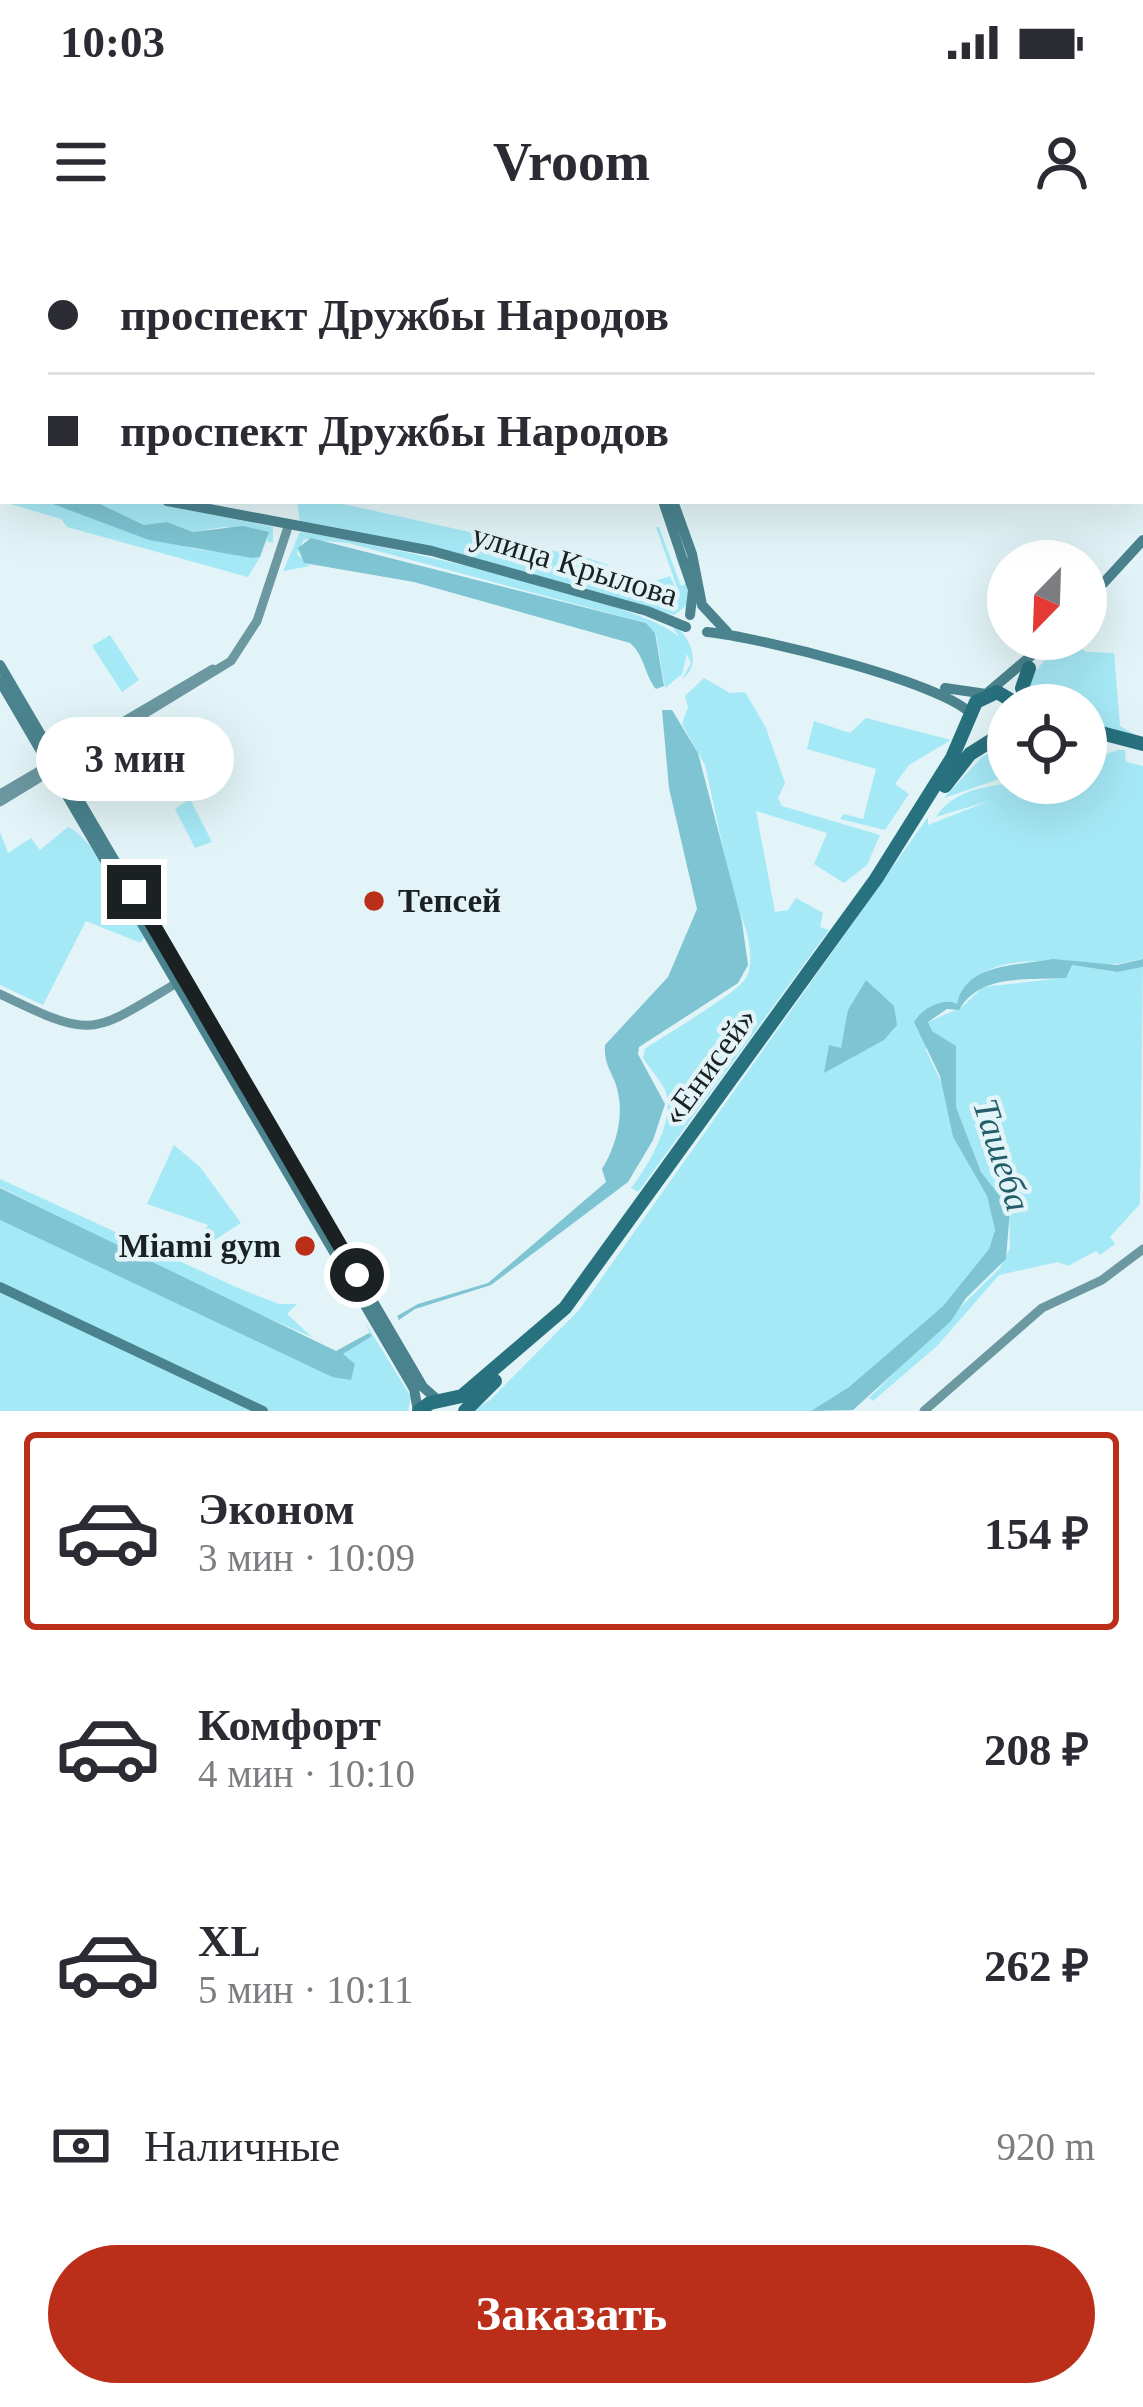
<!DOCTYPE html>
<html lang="ru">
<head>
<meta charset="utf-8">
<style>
  :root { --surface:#fff; --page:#f2f2f3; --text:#2b2b33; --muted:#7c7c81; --line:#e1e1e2; --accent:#bb2f1a }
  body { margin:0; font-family:"Times New Roman",serif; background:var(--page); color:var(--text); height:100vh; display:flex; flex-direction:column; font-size:45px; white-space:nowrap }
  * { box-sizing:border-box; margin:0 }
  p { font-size:39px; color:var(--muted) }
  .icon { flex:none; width:66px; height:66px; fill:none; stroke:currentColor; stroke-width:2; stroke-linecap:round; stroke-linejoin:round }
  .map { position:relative; height:1171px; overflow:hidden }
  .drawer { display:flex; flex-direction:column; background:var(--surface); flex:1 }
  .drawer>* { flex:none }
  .top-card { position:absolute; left:0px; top:0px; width:1143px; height:264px; box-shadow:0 12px 48px #0002; display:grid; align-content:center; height:264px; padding:0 48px; background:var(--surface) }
  .needle { width:78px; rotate:203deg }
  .tools { position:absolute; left:987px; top:300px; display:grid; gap:24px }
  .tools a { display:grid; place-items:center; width:120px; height:120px; border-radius:50%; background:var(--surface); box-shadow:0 12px 48px #0002; font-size:60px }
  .end { position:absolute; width:54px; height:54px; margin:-27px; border:15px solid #1b2122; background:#fff; box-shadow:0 0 0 6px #fff }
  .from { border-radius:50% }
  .bubble { position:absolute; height:84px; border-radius:42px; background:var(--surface); box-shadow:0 12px 48px #0002; font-size:39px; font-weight:800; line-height:84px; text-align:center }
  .top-card b { display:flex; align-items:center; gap:42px; height:114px; font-size:45px }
  .top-card b+b { border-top:3px solid var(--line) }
  .top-card i { width:30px; height:30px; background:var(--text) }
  ul { padding:21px 0 0; list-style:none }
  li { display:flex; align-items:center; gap:36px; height:198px; margin:0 24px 18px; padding:0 24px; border:6px solid transparent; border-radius:12px }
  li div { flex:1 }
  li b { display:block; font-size:45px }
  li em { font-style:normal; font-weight:800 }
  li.selected { border-color:var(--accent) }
  li>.icon { width:108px; height:108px; stroke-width:1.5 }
  .pay { display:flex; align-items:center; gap:30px; height:132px; padding:0 48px; font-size:45px }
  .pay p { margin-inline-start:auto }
  .primary-button { display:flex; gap:24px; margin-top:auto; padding:24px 48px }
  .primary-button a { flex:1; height:138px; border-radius:72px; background:var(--accent); color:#fff; font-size:48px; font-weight:800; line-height:138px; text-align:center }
  .status { display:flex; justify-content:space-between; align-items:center; height:84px; padding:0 60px; background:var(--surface); direction:ltr }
  .status svg { height:33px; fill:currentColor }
  header { display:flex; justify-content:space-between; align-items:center; height:156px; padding:0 48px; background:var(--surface); font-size:54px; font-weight:800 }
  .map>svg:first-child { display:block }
</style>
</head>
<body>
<div class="status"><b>10:03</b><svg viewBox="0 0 49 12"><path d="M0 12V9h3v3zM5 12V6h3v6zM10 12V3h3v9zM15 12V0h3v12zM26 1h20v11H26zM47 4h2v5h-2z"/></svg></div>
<header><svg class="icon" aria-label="menu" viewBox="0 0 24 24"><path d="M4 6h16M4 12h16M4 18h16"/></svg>Vroom<svg class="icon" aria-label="person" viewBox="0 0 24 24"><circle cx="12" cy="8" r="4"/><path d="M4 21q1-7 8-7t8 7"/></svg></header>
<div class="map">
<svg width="1143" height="1171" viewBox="0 0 1143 1171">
  <rect width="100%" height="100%" fill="#e2f4f7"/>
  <!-- green -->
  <path fill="#a6e9f6" d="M0,247L3,261H45L195,309L260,317L248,337L67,287L61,279L0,261Z
    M94,261H146L273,287V303L267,301L268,292L224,287L193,292L167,282L144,285Z
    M297,261H330L591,319L608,325L607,330L655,341L670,336L681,359L656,287H659L681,346L686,343L675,316H681L690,363L674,375L462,316L300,283Z
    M300,292C360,300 645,361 679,397L670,383C692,395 702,426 682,439L691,423L687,414L682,434L665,448L656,394L646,383L348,303L304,299L297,314L310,326L283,331Z
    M110,395L139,440L122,452L92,406Z
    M1063,399L1087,412L1114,413L1120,486L1139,497L1086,484V465H1036L1029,459L1032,435Z
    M704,438L730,453L745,452L766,488L785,543L778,558L782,566L880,595L867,625L844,643L814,624L827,593L756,571L775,672L788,670L796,658L823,673L820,687L829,690L638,952L631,948C648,926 677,878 665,850C660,839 649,828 643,818L645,809C663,796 739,752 746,738C757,719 745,680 735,663L705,525L682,484L688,467L685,456Z
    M866,478L951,500L909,525L895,544L909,554L885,590L840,579L844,574L863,579L876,529L807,509L814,481L850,493Z
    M1008,503V536L944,558L982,517Z
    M1118,510H1125L1126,522L1143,526V719C1133,720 1124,724 1115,724C1064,726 980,702 958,765L928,768L926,810L943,846L953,897L987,956L995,989L989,1009L943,1066L849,1147L811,1171H472L490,1160L579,1070L928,577V585L989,561L936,577C961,535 1043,543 1086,543V521Z
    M190,559L212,602L195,608L175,569Z
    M68,587C97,600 131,672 149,704L152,713L144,697L141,703L86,681L43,765L0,745V592L8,613L31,598L40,610Z
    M1072,725L1116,732L1143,727L1140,964L1110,997L1115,1004L1100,1015L1096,1011L1068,1026L1058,1022L999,1035L937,1106L873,1161L869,1158L1000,1028L1010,1008L1009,969L981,932L956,867V806L932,791L928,782L962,767L983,747L1063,738Z
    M174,905L200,927L241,983L199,1010L196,1004L208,985L147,964Z
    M0,939L238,1048L279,1064H297L287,1074L312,1097L339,1109L209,1052L0,947Z
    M0,980L332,1137L343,1114L371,1096L365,1082L411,1157L408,1171H268L0,1045Z
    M0,1050L257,1171H0Z"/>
  <!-- water -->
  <path fill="#7ec4d2" d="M45,261H94L144,285L167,282L193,292L243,286L269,292L260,317L252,318L149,300Z
    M311,298L646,383L655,393L664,446L656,449C644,434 645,416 630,403L414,342L304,323L298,308Z
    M662,470H672L698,513L742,682L748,725L738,743L639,807L638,814L665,864L653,900L628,942L491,1045L415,1069L399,1080L397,1076L418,1064L488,1043L606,942L602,929C619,901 625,869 615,842C609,828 604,821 605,805L668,737L697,669L669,548Z
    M1053,719L1117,725L1143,719V727L1117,732L1072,725L1066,738C1029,741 981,732 959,770L947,769L928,782L932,791L956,806V867L981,932L1010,969L1006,1019L966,1058L951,1081L853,1170L811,1171L849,1147L943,1066L989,1009L995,990L987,956L953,897L940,836L914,782C922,768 944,757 957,764C966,722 1019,726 1053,719Z
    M866,740L894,766L897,785L884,800L824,833L829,805L841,808L848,770Z
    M0,948L336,1111L369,1093L372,1096L343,1114L355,1124L351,1140L332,1137L0,980Z"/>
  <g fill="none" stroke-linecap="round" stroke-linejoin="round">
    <!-- river -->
    <path stroke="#7ec4d2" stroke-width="8" d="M926,794L945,820"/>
    <!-- secondary -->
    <path stroke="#6c98a1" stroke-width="9" d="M0,554L213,429
      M0,562L231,421L257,381L289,284
      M0,754C95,800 90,795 180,741
      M924,1171L1042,1068L1102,1040L1143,1009"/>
    <!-- primary -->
    <path stroke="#4a838e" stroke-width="10" d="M568,0L569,3
      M576,0L577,3
      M655,0L659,3
      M1140,51H1143
      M0,215H3
      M167,261L432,311L647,371L686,387
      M663,261L693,350L690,375
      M673,261L692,314L702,365L727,392
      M1086,362L1143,300
      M707,392C754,396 946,443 972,475
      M0,425L423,1147L440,1162
      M0,441L414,1149L418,1171
      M945,448L986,454L1051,399
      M0,1047L263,1171"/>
    <!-- highway -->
    <path stroke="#28717e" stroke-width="14" d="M1029,428L1022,448L1029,465
      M1086,489L1143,504
      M945,546L970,514L1008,490
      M419,1171L430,1163L462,1156L565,1068L876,639L952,518L976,462L997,452L1019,465
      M465,1171L495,1141"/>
  </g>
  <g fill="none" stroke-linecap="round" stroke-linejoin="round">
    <!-- route -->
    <path stroke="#1b2122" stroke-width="15" d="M134,652L357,1035"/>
  </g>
  <!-- markers -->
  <g fill="#bb2f1a" stroke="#e2f4f7" stroke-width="4.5">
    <circle cx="374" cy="661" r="12"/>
    <circle cx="305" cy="1006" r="12"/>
  </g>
  <g text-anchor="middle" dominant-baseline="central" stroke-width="9" stroke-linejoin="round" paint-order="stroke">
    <!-- street labels -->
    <g font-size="33" fill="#1b2122" stroke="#e2f4f7">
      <text transform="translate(575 325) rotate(17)">улица Крылова</text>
      <text transform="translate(709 826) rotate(-54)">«Енисей»</text>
    </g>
    <!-- poi labels -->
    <g font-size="33" font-weight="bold" fill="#1b2122" stroke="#e2f4f7" text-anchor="start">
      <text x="398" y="661">Тепсей</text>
      <text x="281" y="1006" text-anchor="end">Miami gym</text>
    </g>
    <!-- water labels -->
    <g font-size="36" font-style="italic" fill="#235d68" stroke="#e2f4f7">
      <text transform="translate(1002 915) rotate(72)">Ташеба</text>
    </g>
  </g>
</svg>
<div class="tools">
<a><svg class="needle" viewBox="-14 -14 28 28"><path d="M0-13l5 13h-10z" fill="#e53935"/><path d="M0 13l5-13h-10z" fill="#7c7c81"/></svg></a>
<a><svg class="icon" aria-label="locate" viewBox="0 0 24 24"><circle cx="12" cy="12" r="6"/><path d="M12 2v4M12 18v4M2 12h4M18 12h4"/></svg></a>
</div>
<i class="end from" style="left:357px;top:1035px"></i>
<i class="end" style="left:134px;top:652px"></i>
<div class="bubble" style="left:36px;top:477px;width:198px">3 мин</div>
<div class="top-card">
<b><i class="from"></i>проспект Дружбы Народов</b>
<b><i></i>проспект Дружбы Народов</b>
</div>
</div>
<section class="drawer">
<ul>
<li class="selected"><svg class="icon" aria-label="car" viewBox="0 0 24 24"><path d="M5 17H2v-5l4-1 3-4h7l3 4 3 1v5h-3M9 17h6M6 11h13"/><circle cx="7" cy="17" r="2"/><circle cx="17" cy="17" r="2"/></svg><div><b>Эконом</b><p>3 мин · 10:09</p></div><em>154 ₽</em></li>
<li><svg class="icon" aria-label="car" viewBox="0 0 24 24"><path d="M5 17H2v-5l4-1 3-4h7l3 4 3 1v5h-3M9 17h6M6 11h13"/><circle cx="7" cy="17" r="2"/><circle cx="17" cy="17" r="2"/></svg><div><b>Комфорт</b><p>4 мин · 10:10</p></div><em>208 ₽</em></li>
<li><svg class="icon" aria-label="car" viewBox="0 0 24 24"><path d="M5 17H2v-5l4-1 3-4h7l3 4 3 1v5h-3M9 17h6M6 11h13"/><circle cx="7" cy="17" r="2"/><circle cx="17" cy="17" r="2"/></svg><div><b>XL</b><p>5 мин · 10:11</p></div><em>262 ₽</em></li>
</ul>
<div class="pay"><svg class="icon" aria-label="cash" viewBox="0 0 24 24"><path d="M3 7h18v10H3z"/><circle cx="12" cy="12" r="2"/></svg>Наличные<p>920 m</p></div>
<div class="primary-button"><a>Заказать</a></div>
</section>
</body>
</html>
